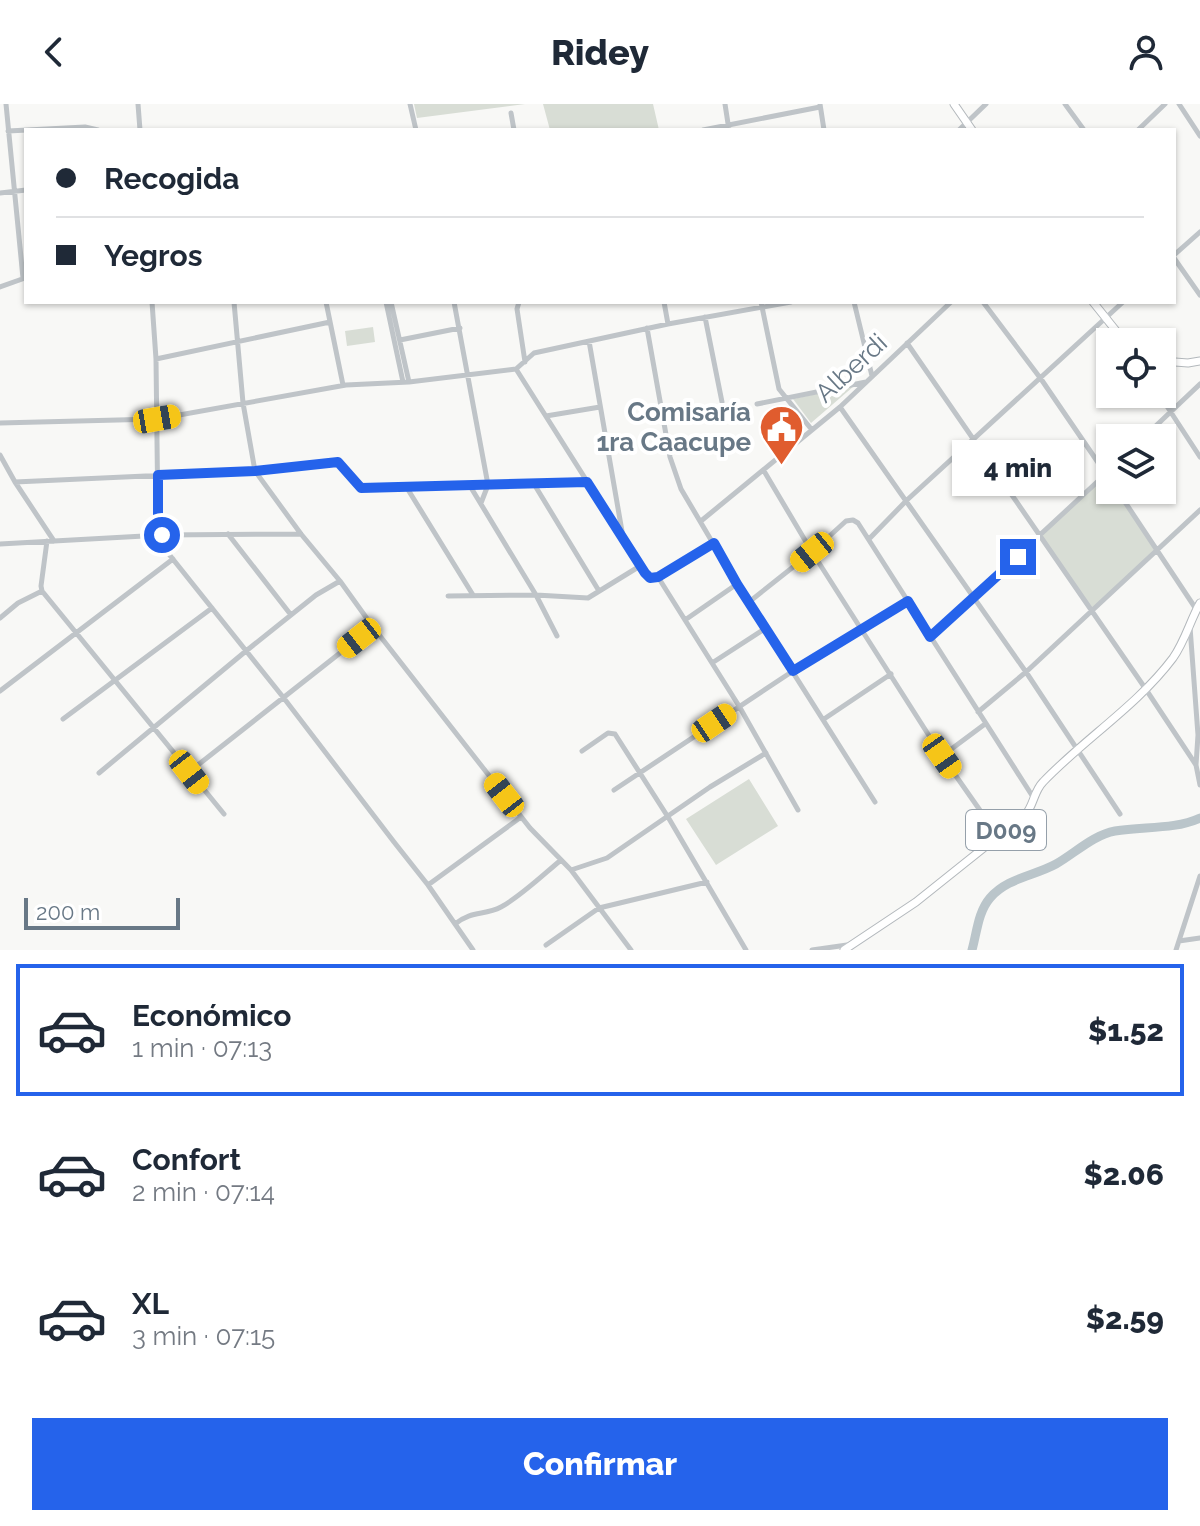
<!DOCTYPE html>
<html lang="es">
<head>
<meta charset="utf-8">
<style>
  :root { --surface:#fff; --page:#f2f2f3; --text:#1f2937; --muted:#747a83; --line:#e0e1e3; --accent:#2563eb }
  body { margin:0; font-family:Raleway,sans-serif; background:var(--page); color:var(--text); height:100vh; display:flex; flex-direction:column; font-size:30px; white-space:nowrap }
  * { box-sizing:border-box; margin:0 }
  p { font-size:26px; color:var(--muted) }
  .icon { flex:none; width:44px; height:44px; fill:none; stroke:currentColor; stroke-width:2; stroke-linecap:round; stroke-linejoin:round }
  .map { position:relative; height:846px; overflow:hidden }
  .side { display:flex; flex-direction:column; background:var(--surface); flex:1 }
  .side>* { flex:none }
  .banner { position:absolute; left:24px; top:24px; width:1152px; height:176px; border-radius:0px; box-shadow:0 2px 6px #0004; display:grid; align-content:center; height:176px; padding:0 32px; background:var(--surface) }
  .buttons { position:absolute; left:1096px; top:224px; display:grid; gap:16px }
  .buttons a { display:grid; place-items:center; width:80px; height:80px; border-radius:0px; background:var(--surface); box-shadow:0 2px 6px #0004; font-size:40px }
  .scale { position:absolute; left:24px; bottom:20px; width:156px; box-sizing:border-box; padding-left:8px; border:4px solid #687886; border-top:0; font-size:22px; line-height:28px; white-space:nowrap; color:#687886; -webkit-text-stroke:6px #fff; paint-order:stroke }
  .end { position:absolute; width:36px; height:36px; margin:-18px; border:10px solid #2563eb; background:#fff; box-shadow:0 0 0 4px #fff }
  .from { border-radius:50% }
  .bubble { position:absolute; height:56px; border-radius:0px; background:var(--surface); box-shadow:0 2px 6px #0004; font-size:26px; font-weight:800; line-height:56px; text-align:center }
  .car { position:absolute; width:24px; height:48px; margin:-24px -12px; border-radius:10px; box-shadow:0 0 6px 2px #0007; background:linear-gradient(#f5c518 24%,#345 0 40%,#f5c518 0 76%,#345 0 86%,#f5c518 0) }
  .banner b { display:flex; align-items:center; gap:28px; height:76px; font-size:30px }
  .banner b+b { border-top:2px solid var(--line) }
  .banner i { width:20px; height:20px; background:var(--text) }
  ul { padding:14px 0 0; list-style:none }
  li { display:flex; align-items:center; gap:24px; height:132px; margin:0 16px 12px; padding:0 16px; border:4px solid transparent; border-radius:0px }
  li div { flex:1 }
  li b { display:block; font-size:30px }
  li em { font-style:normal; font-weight:800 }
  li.current { border-color:var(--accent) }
  li>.icon { width:72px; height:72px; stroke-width:1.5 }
  .cta { display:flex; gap:16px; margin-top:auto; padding:16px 32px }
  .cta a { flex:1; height:92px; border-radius:0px; background:var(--accent); color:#fff; font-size:32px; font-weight:800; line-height:92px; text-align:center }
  header { display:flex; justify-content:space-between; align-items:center; height:104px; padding:0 32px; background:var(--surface); font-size:36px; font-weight:800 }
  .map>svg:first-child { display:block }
</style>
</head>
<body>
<header><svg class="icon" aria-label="back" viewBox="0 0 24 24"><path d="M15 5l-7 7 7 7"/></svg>Ridey<svg class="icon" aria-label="person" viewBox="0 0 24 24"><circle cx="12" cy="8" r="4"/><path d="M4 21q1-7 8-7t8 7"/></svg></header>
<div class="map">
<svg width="1200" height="846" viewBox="0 0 1200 846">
  <rect width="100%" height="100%" fill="#f8f8f6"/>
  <!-- green -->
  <path fill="#d8ddd5" d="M414,0H525L417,14Z
    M543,0H653L659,26H550Z
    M373,223L375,238L347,242L345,227Z
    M854,282L811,319L793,295Z
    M1106,370L1110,376V386H1117L1157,446L1091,506L1040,432Z
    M749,675L778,722L716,761L686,715Z"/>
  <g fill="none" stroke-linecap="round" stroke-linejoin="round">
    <!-- river -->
    <path stroke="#bac5ca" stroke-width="9" d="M972,846C977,828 978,808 990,794C1007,774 1034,772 1056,760C1074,750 1093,731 1115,727C1143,722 1174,726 1200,714"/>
    <defs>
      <path id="primary" d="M954,0L972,26
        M1093,198L1125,238
        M1162,257L1188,259L1200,257
        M844,846L916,798L1026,710C1034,700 1034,687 1043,678C1084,635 1137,602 1173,554C1185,537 1190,517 1200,499"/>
    </defs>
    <!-- primary casing -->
    <use href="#primary" stroke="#b3b8bc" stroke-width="9"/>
    <!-- minor -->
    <path stroke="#bfc4c8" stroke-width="5" d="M6,0L23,174
      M138,0L140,26
      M410,0L416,26
      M725,0L729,26
      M820,0L824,26
      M1065,0L1084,26
      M1179,0L1200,32
      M511,9L514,26
      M703,26L820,3
      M959,26L986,0
      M1138,26L1165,0
      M8,27L85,23L98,26
      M0,89L26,86
      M1174,151L1200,128
      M1174,154L1200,191
      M0,183L25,174
      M152,198L156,255L158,418L168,449L283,593L394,738L428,781L473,846
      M234,198L243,299L255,367L301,430L340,477L373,523L530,724L571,766L631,846
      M326,198L343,281
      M386,198L403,278
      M391,198L409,278
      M519,198L517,205L525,258
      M664,198L668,220
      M761,198L779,285L812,326
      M854,198L872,272
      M983,198L1041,275L1110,376
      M705,213L722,298
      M647,224L670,353L681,385L737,480L875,698
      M400,236L460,224
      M589,237L623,433
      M907,239L1145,584L1196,661
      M156,255L330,218
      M516,265L645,469L650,474L658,473L714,439
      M1159,290L1200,353
      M757,300L866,278
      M840,303L1026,568L1120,710
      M546,312L600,303
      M0,319L157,315L346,281L409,278L516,265L534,249L668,220L791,198
      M1143,334L1200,280
      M0,351L15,378L54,437
      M764,367L812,448L942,652L998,732
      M15,378L255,367L338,358L356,380L361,384L488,381L454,198
      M534,380L599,487
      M470,382L536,491L557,532
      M407,384L473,491
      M1117,386L1196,505
      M481,399L488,381L586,378
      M701,417L840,303L951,198
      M228,430L291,511
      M869,435L907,396L1123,198
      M47,437L41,482L42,487L224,710
      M0,440L162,431L301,430
      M658,473L739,602L798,706
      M448,492L536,491L588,494L640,462
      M749,498L812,448L846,417L853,416L858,419L1033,693
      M0,514L18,499L42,487
      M685,516L737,480
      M1190,523L1198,631L1196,661L1200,681
      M930,533L1110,366
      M712,559L766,524
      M0,587L173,455
      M978,608L1026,568L1200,406
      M63,615L212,504
      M824,615L891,570
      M582,647L608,629L615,630L668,713L746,846
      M942,652L985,620
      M189,668L373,523
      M99,669L246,547L316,491L340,477
      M614,686L793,567L908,497
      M571,766L607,754L710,683L766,649
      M428,781L521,713
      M455,820C472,806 484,812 501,803C520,793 544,770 561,756
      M1179,837L1200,834
      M546,841L599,804L707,778
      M812,846L847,841
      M1176,846L1200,772"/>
    <!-- primary -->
    <use href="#primary" stroke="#fff" stroke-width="7"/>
  </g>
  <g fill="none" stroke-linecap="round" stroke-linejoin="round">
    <!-- route -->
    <path stroke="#2563eb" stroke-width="10" d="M162,431L158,418V371L255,367L338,358L361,384L587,378L645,469L650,474L658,473L714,439L737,480L793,567L908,497L930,533L1018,453"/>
  </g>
  <!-- icons -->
  <defs>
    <symbol id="civic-pin" viewBox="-11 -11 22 30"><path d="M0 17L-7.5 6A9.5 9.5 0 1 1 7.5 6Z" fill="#e05c2e" stroke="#fff"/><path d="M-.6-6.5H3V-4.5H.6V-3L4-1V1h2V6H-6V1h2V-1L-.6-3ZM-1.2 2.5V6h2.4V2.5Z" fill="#fff"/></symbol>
  </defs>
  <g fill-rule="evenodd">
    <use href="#civic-pin" x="756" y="298" width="51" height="69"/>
  </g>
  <g text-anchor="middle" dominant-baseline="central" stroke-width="8" stroke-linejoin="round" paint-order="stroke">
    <!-- shield labels -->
    <rect fill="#fff" stroke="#95a0aa" stroke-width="2" x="966" y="706" width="80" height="40" rx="6"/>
    <g font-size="24" font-weight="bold" fill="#687886">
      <text x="1006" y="726">D009</text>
    </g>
    <!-- street labels -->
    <g font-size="26" fill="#687886" stroke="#fff">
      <text transform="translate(851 264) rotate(-43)">Alberdi</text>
    </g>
    <!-- poi labels -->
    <g font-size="26" font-weight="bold" fill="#687886" stroke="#fff" text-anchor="end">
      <text x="751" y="308">Comisaría<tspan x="751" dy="30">1ra Caacupe</tspan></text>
    </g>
  </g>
</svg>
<div class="buttons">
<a><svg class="icon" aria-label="locate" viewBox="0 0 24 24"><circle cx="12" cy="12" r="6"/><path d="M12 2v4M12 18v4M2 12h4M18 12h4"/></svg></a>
<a><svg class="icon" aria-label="layers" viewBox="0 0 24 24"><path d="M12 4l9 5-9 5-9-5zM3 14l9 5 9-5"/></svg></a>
</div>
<div class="scale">200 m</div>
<i class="end from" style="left:162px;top:431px"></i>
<i class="end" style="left:1018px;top:453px"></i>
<div class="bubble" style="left:952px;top:336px;width:132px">4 min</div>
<i class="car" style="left:157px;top:315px;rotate:80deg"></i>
<i class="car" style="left:812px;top:448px;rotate:231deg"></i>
<i class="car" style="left:359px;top:534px;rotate:232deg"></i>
<i class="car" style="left:714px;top:619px;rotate:56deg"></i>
<i class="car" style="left:942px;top:652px;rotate:145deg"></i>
<i class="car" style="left:189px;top:668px;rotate:142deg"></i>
<i class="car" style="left:504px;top:691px;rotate:322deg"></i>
<div class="banner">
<b><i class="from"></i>Recogida</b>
<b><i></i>Yegros</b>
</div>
</div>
<section class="side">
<ul>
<li class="current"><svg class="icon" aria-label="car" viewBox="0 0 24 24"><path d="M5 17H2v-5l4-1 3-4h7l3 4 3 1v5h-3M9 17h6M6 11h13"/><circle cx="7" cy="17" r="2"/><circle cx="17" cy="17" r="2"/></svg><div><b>Económico</b><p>1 min · 07:13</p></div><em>$1.52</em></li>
<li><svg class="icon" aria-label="car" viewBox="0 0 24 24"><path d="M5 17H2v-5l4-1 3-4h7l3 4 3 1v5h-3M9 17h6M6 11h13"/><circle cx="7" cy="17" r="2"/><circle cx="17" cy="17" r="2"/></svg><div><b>Confort</b><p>2 min · 07:14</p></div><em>$2.06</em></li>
<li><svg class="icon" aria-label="car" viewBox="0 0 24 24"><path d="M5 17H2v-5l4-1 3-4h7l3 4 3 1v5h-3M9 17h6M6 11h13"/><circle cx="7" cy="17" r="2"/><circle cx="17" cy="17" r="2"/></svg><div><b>XL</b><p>3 min · 07:15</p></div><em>$2.59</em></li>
</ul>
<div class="cta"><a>Confirmar</a></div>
</section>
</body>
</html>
